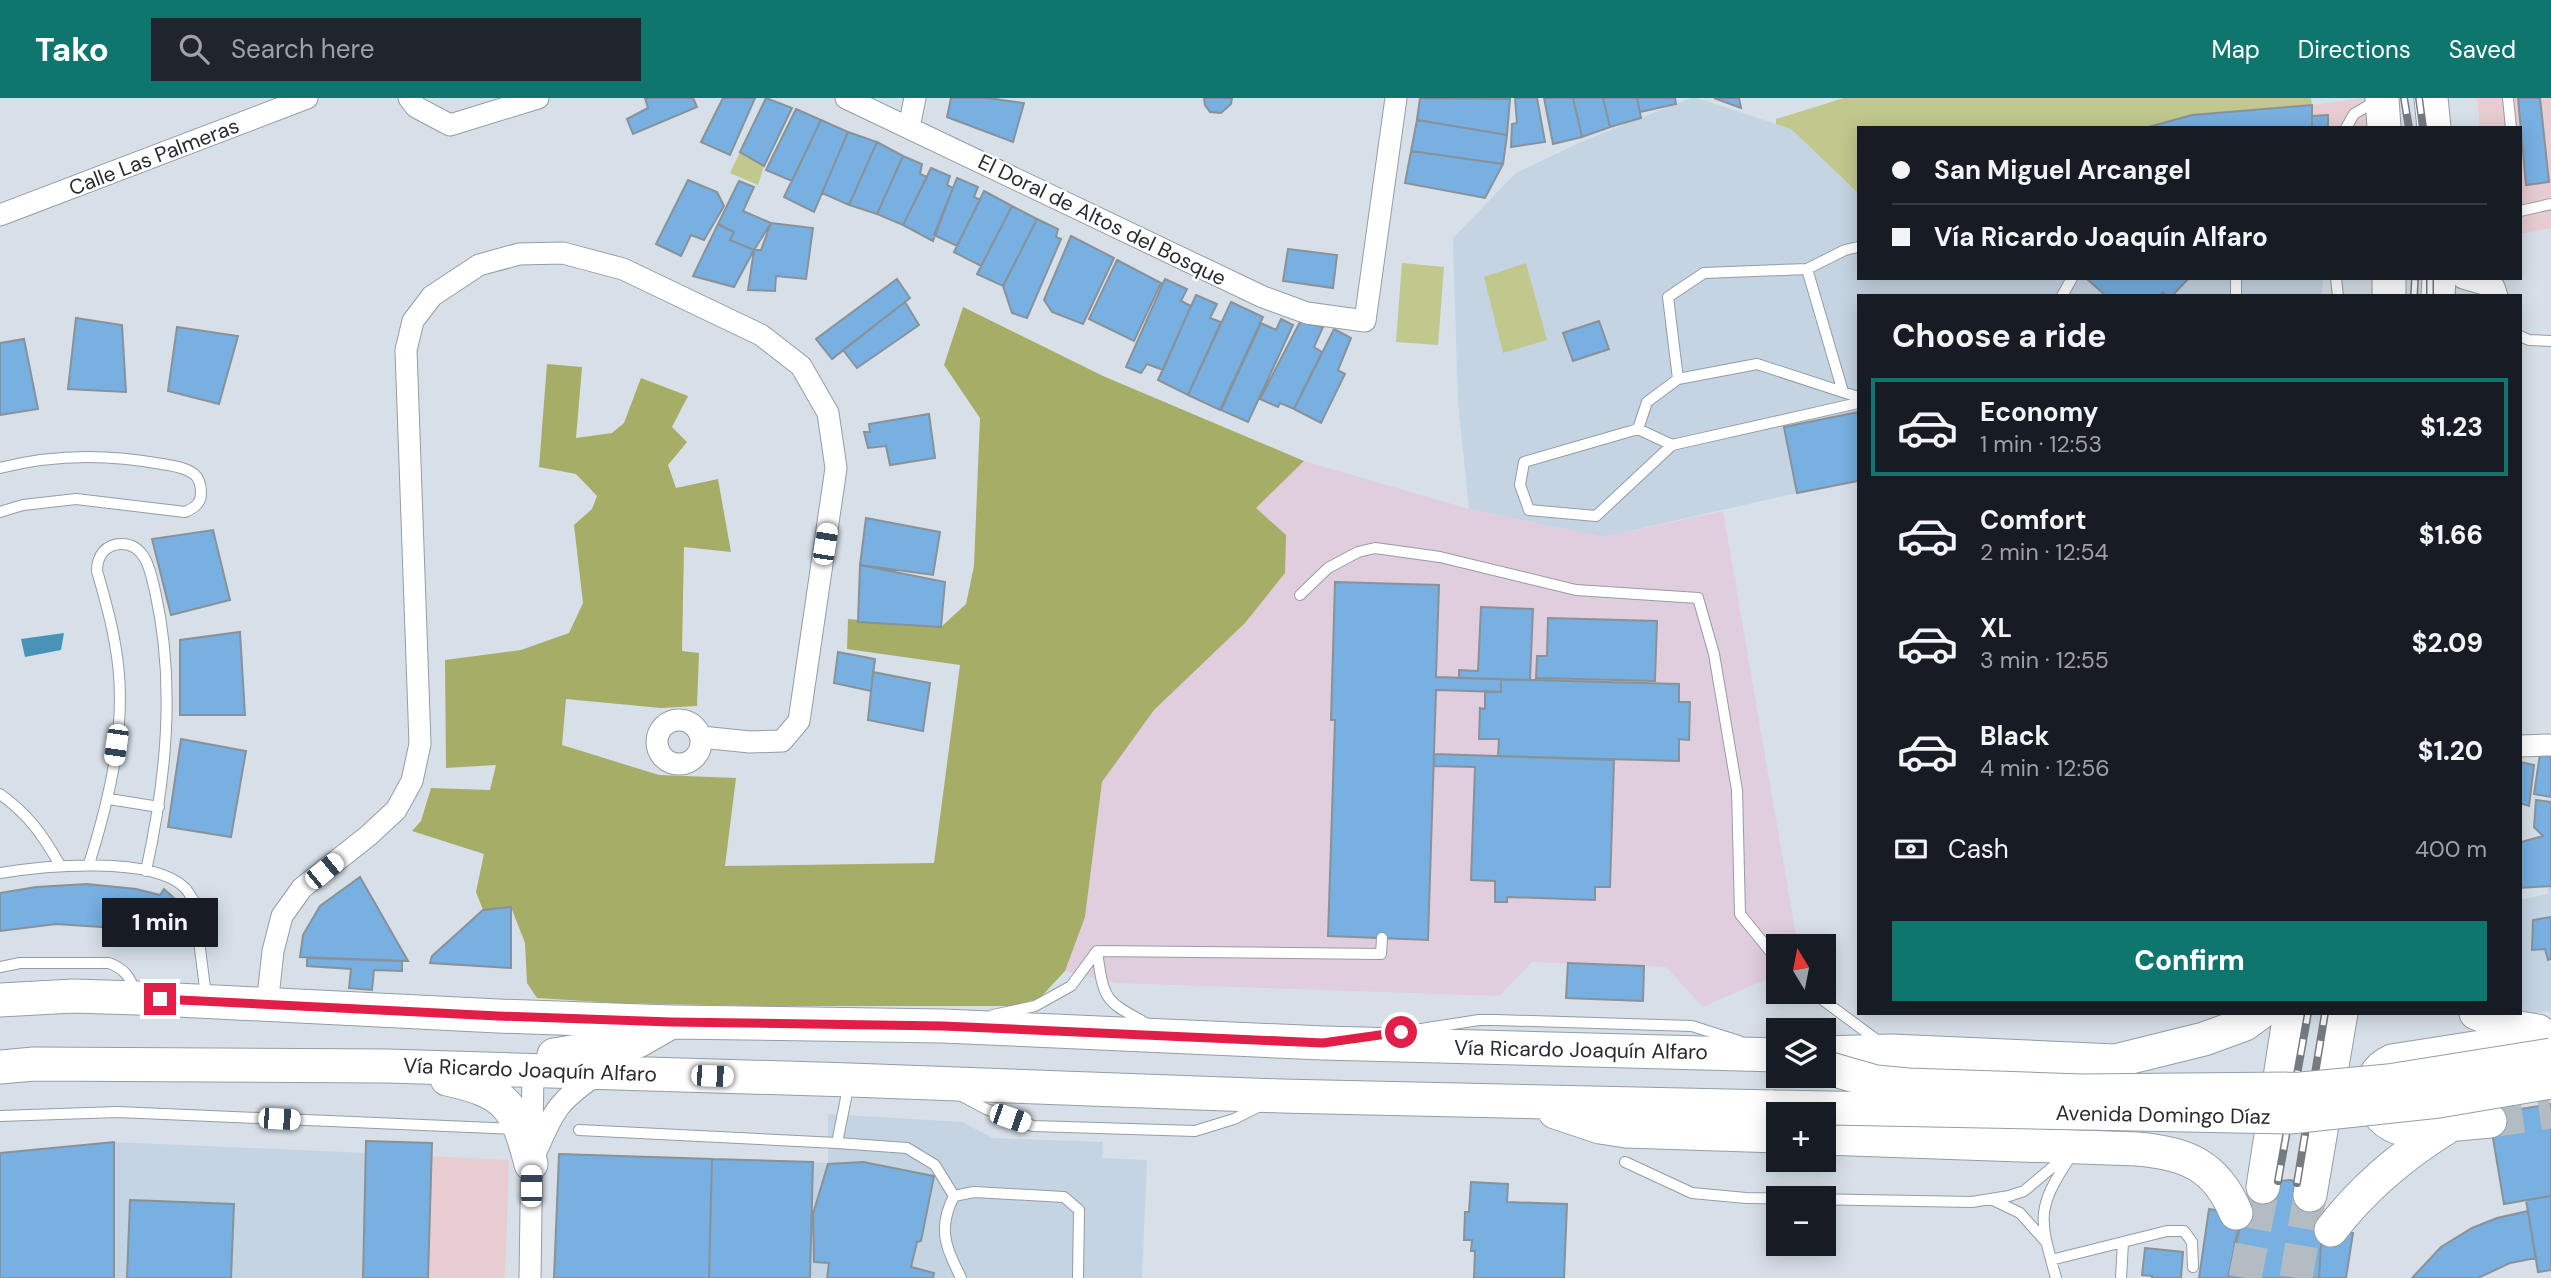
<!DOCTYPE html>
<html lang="en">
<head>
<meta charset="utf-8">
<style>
  :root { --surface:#171b24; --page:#20242c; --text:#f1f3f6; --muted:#9ea1a6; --line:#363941; --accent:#0f766e }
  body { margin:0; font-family:"DM Sans",sans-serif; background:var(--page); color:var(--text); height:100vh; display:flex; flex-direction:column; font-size:26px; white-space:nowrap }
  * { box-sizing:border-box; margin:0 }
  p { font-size:23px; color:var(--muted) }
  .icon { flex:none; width:38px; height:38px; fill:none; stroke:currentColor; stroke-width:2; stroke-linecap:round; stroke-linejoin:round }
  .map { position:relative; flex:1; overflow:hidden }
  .side { position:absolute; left:1857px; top:196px; width:665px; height:721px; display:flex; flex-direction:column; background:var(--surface); border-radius:0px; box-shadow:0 4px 18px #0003 }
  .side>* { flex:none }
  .guide { position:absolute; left:1857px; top:28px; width:665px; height:154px; border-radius:0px; box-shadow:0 4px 18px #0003; display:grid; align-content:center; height:154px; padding:0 35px; background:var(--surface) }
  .needle { width:46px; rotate:350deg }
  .controls { position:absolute; left:1766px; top:836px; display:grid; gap:14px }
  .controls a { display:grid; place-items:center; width:70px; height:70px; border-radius:0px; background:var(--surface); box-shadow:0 4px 18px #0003; font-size:35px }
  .end { position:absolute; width:32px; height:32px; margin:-16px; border:9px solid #e11d48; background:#fff; box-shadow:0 0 0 4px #fff }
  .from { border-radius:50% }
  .bubble { position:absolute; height:49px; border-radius:0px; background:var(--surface); box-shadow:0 4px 18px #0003; font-size:23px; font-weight:800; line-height:49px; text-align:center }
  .car { position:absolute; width:21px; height:42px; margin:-21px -10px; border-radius:9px; box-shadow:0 0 5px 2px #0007; background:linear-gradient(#fff 24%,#345 0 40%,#fff 0 76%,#345 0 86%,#fff 0) }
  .guide b { display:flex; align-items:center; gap:24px; height:66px; font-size:26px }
  .guide b+b { border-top:2px solid var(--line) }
  .guide i { width:18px; height:18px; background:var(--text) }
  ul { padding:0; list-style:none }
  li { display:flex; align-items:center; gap:21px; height:98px; margin:0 14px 10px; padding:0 21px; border:4px solid transparent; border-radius:0px }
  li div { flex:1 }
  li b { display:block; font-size:26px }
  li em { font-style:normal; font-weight:800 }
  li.current { border-color:var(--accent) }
  li>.icon { width:63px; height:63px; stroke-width:1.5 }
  h2 { padding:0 35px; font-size:32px; line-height:84px }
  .pay { display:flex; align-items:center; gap:18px; height:77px; padding:0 35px; font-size:26px }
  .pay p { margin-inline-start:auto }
  .action { display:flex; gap:14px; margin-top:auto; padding:14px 35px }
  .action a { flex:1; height:80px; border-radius:0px; background:var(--accent); color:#fff; font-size:28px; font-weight:800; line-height:80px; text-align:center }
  header { display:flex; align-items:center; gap:42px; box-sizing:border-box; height:98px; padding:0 35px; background:var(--accent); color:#fff }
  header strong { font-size:33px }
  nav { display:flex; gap:38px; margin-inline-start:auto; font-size:24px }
  .search { width:490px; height:63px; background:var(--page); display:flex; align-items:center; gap:18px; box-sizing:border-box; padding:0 24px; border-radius:0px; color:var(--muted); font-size:26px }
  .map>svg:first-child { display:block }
</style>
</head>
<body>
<header>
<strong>Tako</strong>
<div class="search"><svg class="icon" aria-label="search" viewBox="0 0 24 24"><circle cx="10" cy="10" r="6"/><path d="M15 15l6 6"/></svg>Search here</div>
<nav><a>Map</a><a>Directions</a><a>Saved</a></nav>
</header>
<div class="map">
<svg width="2551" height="1180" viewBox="0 0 2551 1180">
  <rect width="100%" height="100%" fill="#d7e0e8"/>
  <!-- commercial -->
  <path fill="#e7cdd1" d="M2366,0L2369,30H2312V7Z
    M2477,0H2551V130L2520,136V30H2480Z
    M366,1055L509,1062L505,1180H362Z"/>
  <!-- built -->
  <path fill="#c5d4e2" d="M1691,0H1697L1791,31L1858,95V180H2323L2322,198H1858V381L1603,439L1469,411L1458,304L1453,140L1516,75L1583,43Z
    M2547,749H2551V913L2516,917L2520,915V802L2548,796Z
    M828,1016L962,1024L993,1040L1103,1044L1102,1060L1147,1062L1142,1180H810L813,1064L828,1065Z
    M114,1044L366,1055L362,1180H0Z"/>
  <!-- medical -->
  <path fill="#e0cede" d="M1304,363L1469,411L1603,439L1723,413L1798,849H1778V876L1703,909L1666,869L1532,864L1499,898L1116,885L1065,873L1085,819L1102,684L1154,612L1245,525L1286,437L1255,410Z"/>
  <!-- green -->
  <path fill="#c1c88d" d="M1844,0H2311L2312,7L2192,17L2145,30H1858V95L1791,31L1776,26V21Z
    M740,54L764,68L758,87L730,75Z
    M1402,165L1444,169L1438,247L1396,244Z
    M1526,165L1547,242L1503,255L1484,179Z"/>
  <!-- forest -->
  <path fill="#a5ad67" d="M963,209L1103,278L1304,363L1256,410L1286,437L1285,475L1245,525L1154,612L1102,684L1085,819L1065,873L1039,901L1011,908H758L616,905L537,900L527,885L525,845L511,809L483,812L476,794L484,756L412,733L421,723L431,690L490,692L496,667L446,670L445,562L521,552L569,535L583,505L574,427L592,411L597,398L576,376L539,369L547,266L582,269L576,340L612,335L624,325L641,280L688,298L672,329L687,344L668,367L676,390L718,381L731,454L684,449L682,553L699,555L697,608L661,610L566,601L562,647L659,677L736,680L725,768L934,765L960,567L847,551L848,521L941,529L966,506L974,468L980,320L944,267Z"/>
  <!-- water -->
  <path fill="#4794b8" d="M64,535L61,552L25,559L21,541Z"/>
  <!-- building -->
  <path fill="#77b0e1" stroke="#899199" stroke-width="2" d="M645,0H693L697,9L633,36L627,21L648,10Z
    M723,0H755L730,57L701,44Z
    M766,0L792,10L764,68L740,54Z
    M951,0H988L1024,5L1013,44L947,19Z
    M1204,0H1232L1231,6L1221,15L1210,14L1205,7Z
    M1420,0L1510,1L1507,37L1417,22Z
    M1515,0H1537L1545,44L1511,49L1512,26L1517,25Z
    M1544,0H1573L1582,39L1553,46Z
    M1573,0H1603L1610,29L1582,39Z
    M1603,0H1637L1641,20L1610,29Z
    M1637,0H1675L1676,6L1640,14Z
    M1714,0H1739L1741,10Z
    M2518,0H2540L2549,84L2526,87Z
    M2312,7V30H2145L2192,17Z
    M796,11L821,22L792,83L766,72Z
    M2328,17V30H2312V18Z
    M821,22L848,34L814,114L784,99Z
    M1417,22L1507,37L1503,66L1411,53Z
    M848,34L877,44L849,107L822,95Z
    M877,44L903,58L877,116L849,107Z
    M1411,53L1503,66L1485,100L1405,85Z
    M903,58L922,66L920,76L927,79L903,127L877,116Z
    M931,70L950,78L947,87L953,90L933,143L903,127Z
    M957,80L978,89L974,99L980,102L957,148L934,137Z
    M688,82L717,94L724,108L704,142L691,137L681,158L656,146Z
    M739,83L754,89L743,113L771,125L754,152L730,142L734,134L718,126Z
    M984,93L1012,108L981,168L954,154Z
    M1012,108L1037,121L1003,188L977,176Z
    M1037,121L1058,131L1056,139L1061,141L1027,220L1012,215L1003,188Z
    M771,125L813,130L806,181L776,178L775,193L748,192L754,152H761Z
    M718,126L734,134L730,142L754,152L734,189L693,178Z
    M1071,138L1114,160L1083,226L1052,214L1044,202Z
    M1288,151L1337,157L1333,190L1283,183Z
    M1117,162L1161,185L1134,243L1089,221Z
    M2086,180H2189L2172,198H2167L2163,194L2159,198H2106Z
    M897,181L910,200L832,261L816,241Z
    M1165,181L1187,191L1181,203L1191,208L1163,272L1147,266L1141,275L1126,269Z
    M1196,197L1217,206L1210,220L1221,224L1188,297L1158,282Z
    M905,204L919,227L857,270L843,252Z
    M1231,204L1263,219L1220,312L1188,297Z
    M76,220L122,227L126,294L68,291Z
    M1281,221L1293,227L1248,324L1221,312L1261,225L1276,232Z
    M1599,223L1609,251L1573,263L1563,235Z
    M1300,224L1323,229L1314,249L1322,254L1294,311L1280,305L1278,309L1260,301Z
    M177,229L238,238L219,306L168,293Z
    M1334,231L1351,240L1338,272L1345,276L1321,325L1294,311Z
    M24,241L38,311L0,317V245Z
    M1858,314V383L1797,395L1784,329Z
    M929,316L935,360L890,367L886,348L868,350L864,334H870L869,326Z
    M866,420L940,434L933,477L860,467Z
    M213,432L230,502L171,517L152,441Z
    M860,467L945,484L941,529L858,524Z
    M1335,484L1439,487L1436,579L1501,581V594L1436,592L1428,842L1328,838L1335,622H1331Z
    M1481,509L1533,511L1530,582L1459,580V572L1478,573Z
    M1548,520L1657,523L1655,583L1536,580L1537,558H1547Z
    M240,534L245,617H180V542Z
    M838,554L875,561L871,593L834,585Z
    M873,574L930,585L923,633L868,622Z
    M1501,581L1679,586V604H1690L1689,642L1679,641V663L1498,658L1499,641H1479L1480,610L1485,611V593L1501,594Z
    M181,641L246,653L231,739L168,729Z
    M1434,656L1614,662L1610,789H1595V802L1507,799V804H1495V783L1471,782L1475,669L1434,668Z
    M2540,656L2551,658V699L2534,696Z
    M2520,664L2534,667L2529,708L2520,705Z
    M2536,702L2551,704V788L2520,790L2521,744L2543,738L2534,729Z
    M360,779L408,863L300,859L303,837L320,808Z
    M87,786L136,791L160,797L164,791L174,800L181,811L182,832L165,846L132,834L101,829L56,826L0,833V795L36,789Z
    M511,809V870L430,865L432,858L483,812Z
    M2551,819V861L2548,862L2545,851L2532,852L2533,822Z
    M307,860L402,863V873L374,872L372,892L349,890L351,871L307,868Z
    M1568,865L1644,868L1643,903L1566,900Z
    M2551,1006V1098L2504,1106L2489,1016Z
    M366,1043L432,1045L428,1180H363Z
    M114,1044V1180H0V1055Z
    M559,1056L712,1061L709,1180H554Z
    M712,1061L813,1064L810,1180H709Z
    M863,1064L934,1078L921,1143L917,1144L911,1169L934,1175L933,1180H827L829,1165L814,1164L813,1116L828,1066Z
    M2291,1082L2303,1088L2310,1097L2318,1114L2322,1131L2319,1180H2228L2237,1136L2243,1116L2251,1101L2263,1089L2278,1083Z
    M1471,1084L1508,1086L1507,1104L1567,1106L1564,1180H1474L1475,1153H1471L1472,1142H1464L1465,1114H1469Z
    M2551,1098V1172L2538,1174L2526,1102Z
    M130,1102L234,1106L231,1180H127Z
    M2209,1111L2243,1116L2228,1180H2199Z
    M2528,1113L2536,1160L2510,1165L2478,1180H2412L2441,1149L2472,1130L2497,1120Z
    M2322,1131L2353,1135L2346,1180H2319Z
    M2145,1150L2183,1154L2181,1180H2152V1178L2142,1177Z"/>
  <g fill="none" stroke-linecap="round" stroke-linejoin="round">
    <!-- primary-tunnel -->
    <path stroke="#b4bcc3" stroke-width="33" stroke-dasharray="33 17" stroke-linecap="butt" d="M2490,1023L2551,1014
      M2245,1180L2263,1089
      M2296,1180L2310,1097"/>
    <defs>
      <path id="service" d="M2508,0L2511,30
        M2346,30L2354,16L2376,3
        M2520,113L2551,106
        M1807,171L1845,152L1858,149
        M2336,180L2338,198
        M2062,198L2072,180
        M2236,198V180
        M2520,238L2529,242L2551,243
        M1678,281L1668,199L1704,175L1807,171L1843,294
        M1638,331L1647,304L1678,281L1757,266L1858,299
        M1672,347L1638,331L1524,364L1520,387L1529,412L1596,418L1672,347L1858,305
        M0,370C53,356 108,356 162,366C173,368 185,369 194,376C199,380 201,388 201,395C201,406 194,410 185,414L76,401L23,407L0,414
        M1300,497L1328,470L1358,454L1375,450L1440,459L1576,492L1698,500L1714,556L1737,692L1740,816L1778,863
        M0,696C29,717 42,736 60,767
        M109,701L159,709
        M89,766C111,696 129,620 115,546C111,521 104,497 97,473C97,458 105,446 122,446C146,446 151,475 155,493C176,586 166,682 146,773
        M0,775C43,768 152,757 185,790C188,793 191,799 194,803L206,898
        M1097,853L1381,856L1382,840
        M1097,853C1104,905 1105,902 1149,927
        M0,869L20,865H109C124,871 130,878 135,894
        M1812,894L1881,945
        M993,917L1035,908L1071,888L1097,853
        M1408,933L1479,922H1496L1692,928L1739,943
        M849,985L837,1045L907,1050L935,1067L954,1098
        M958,996L986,1011L1033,1028L1195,1033L1234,1021L1262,1007
        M0,1018L118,1014L515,1031
        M579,1032L837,1045
        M1625,1064L1692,1095L1746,1100L1972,1104L2009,1098L2024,1093L2067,1057
        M1991,1101L2020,1115L2046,1144
        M2051,1162L2167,1133H2184L2192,1144L2193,1169
        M961,1180C946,1149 937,1131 954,1098L974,1094L1064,1099L1079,1112L1078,1180
        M2056,1180C2040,1122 2035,1112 2069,1061
        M2121,1180L2123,1144"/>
      <path id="minor" d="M409,0L416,9L450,27L538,0
        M846,0L1263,199L1307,215L1365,223L1396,0
        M909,29L915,0
        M0,117L307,0
        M2463,180L2494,189L2497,198
        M657 644a22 22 0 1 1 44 0a22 22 0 1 1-44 0Z
        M2520,648L2551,647
        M267,908L273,853L282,818L302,790L368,738L396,712L412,683L420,646L406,252L413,223L432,198L479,167L519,156L563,155L623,171L761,237L801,268L828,315L836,370L799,623L782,643L750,644L701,639
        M536,1054C555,1009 559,1003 599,975
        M530,1180L533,973"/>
      <path id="primary" d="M2382,0L2384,30
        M2431,0L2434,30
        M2389,180V198
        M2438,198L2439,180
        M0,902L73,898L137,900L498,918L671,924L943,928L1323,945L1778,957
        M2476,915L2513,929L2538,933
        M1824,955L1891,953L2115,963L2204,941L2245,926L2260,915
        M554,957L638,943L666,927
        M0,969L34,966L387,968L850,982L1281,998L1773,1009
        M447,981C507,994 516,1008 531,1066
        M1555,1014L1600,1029L1626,1033L1778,1038
        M2490,1023L2403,1031C2369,1024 2358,978 2392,963L2551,938
        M1824,1040L2137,1051C2186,1055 2216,1067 2236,1115
        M2263,1089L2290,915
        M2310,1097L2341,915
        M2331,1132C2363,1090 2401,1058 2446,1030"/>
    </defs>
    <!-- service casing -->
    <use href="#service" stroke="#949da5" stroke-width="12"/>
    <!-- minor casing -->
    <use href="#minor" stroke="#949da5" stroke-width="23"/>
    <!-- primary casing -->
    <use href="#primary" stroke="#949da5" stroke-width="35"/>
    <!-- service -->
    <use href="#service" stroke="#fff" stroke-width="10"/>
    <!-- minor -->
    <use href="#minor" stroke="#fff" stroke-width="21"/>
    <!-- primary -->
    <use href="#primary" stroke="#fff" stroke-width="33"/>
    <defs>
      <path id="rail" d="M2404,0L2409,30
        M2419,0L2423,30
        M2414,198L2415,180
        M2430,198V180
        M2278,1083L2308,915
        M2297,1085L2325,915"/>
    </defs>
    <!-- rail casing -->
    <use href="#rail" stroke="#757b80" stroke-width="8"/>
    <!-- rail -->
    <use href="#rail" stroke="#fff" stroke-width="5" stroke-dasharray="16" stroke-linecap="butt"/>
    <defs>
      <path id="primary-bridge" d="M1824,969L1876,984L1908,987L2081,993L2301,991L2388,983L2551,957
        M1773,1009L2290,1019L2439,1003L2551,984"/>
    </defs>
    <!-- primary-bridge casing -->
    <use href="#primary-bridge" stroke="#949da5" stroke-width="35" stroke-linecap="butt"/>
    <!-- primary-bridge -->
    <use href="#primary-bridge" stroke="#fff" stroke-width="33"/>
  </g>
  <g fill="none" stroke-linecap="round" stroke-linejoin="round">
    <!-- route -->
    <path stroke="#e11d48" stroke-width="9" d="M160,901L498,918L671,924L943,928L1323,945L1401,934"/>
  </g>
  <g text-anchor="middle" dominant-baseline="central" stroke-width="5" stroke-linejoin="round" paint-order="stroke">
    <!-- street labels -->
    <g font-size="21" fill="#282c2f" stroke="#fff">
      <text transform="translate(154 59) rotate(-21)">Calle Las Palmeras</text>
      <text transform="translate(1102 122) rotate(26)">El Doral de Altos del Bosque</text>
      <text transform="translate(1581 952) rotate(1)">Vía Ricardo Joaquín Alfaro</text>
      <text transform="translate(530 972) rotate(2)">Vía Ricardo Joaquín Alfaro</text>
      <text transform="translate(2163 1017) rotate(1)">Avenida Domingo Díaz</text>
    </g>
  </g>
</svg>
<div class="controls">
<a><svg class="needle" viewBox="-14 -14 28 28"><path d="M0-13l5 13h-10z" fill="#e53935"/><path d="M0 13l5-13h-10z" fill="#9ea1a6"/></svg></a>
<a><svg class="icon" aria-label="layers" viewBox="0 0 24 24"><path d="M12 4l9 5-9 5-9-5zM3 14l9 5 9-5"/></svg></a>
<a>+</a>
<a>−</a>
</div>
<i class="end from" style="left:1401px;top:934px"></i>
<i class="end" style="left:160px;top:901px"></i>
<div class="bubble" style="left:102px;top:800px;width:116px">1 min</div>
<i class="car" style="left:825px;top:446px;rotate:9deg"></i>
<i class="car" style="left:116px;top:647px;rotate:188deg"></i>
<i class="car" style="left:324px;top:773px;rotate:51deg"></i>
<i class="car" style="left:712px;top:978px;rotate:92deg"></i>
<i class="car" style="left:1010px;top:1020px;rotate:109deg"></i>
<i class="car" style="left:279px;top:1021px;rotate:93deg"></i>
<i class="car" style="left:531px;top:1088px;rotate:0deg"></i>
<div class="guide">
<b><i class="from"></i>San Miguel Arcangel</b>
<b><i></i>Vía Ricardo Joaquín Alfaro</b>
</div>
<section class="side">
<h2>Choose a ride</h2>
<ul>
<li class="current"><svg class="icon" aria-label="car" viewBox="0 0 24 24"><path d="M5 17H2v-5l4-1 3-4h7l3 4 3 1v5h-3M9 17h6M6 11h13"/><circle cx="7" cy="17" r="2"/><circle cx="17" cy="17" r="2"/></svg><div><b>Economy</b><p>1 min · 12:53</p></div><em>$1.23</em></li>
<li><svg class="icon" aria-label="car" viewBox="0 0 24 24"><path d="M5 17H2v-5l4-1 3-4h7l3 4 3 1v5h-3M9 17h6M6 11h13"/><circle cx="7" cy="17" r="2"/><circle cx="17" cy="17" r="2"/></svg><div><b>Comfort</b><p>2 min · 12:54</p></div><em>$1.66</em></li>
<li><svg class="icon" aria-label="car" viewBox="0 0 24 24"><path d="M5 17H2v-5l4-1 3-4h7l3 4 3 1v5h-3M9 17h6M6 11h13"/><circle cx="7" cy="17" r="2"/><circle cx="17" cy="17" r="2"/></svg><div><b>XL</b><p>3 min · 12:55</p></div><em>$2.09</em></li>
<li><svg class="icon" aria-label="car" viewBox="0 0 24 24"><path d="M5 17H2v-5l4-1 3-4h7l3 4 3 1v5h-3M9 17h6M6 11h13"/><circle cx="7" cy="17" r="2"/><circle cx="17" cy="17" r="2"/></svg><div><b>Black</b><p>4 min · 12:56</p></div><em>$1.20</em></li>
</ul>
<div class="pay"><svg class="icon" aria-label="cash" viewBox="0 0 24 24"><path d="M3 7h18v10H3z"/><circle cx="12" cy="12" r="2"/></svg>Cash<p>400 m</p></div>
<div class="action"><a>Confirm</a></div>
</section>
</div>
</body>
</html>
